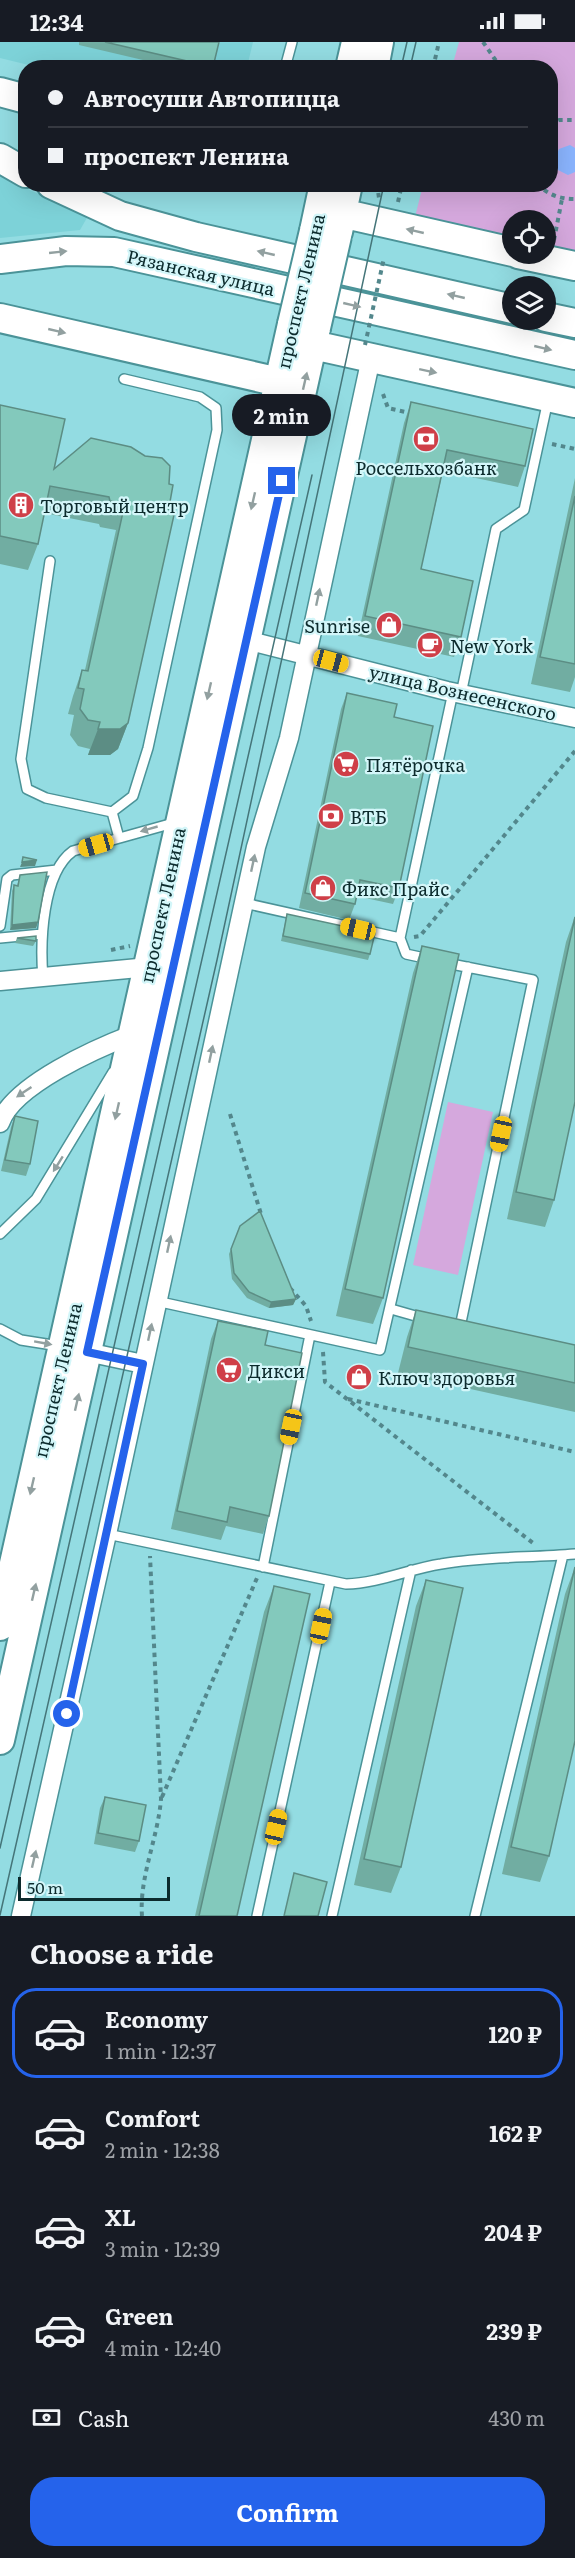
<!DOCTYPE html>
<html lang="en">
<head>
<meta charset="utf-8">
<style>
  :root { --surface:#171b24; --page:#20242c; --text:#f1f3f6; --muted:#9ea1a6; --line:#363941; --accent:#2563eb }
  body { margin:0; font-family:Literata,serif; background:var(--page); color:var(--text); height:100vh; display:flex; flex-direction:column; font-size:22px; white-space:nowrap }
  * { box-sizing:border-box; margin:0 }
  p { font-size:20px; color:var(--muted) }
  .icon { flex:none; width:33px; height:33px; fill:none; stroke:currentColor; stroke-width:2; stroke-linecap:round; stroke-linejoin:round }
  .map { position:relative; height:1874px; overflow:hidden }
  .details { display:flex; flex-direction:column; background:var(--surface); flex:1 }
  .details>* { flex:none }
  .guide { position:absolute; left:18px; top:18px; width:540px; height:132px; border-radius:24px; box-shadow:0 6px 24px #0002; display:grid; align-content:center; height:132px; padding:0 30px; background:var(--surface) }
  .buttons { position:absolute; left:502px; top:168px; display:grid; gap:12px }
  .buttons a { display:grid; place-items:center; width:54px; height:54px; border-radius:50%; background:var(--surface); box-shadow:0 6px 24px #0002; font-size:30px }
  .scale { position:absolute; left:18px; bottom:15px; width:152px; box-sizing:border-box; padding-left:6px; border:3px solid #0c2b2d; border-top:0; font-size:16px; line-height:21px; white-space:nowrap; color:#0c2b2d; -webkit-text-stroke:4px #d3f6f9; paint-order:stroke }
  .end { position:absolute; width:27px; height:27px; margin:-14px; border:8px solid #2563eb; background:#fff; box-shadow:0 0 0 3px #fff }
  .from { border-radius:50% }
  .bubble { position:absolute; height:42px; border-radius:21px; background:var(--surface); box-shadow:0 6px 24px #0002; font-size:20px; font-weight:700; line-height:42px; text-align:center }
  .car { position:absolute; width:18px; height:36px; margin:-18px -9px; border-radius:8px; box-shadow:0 0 4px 2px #0007; background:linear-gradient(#f5c518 24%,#345 0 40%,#f5c518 0 76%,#345 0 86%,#f5c518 0) }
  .guide b { display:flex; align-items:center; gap:21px; height:57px; font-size:22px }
  .guide b+b { border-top:2px solid var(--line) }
  .guide i { width:15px; height:15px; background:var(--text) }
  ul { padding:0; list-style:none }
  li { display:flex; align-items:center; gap:18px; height:90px; margin:0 12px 9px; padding:0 18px; border:3px solid transparent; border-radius:24px }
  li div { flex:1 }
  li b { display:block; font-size:22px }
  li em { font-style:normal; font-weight:700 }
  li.selected { border-color:var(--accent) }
  li>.icon { width:54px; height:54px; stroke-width:1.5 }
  h2 { padding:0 30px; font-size:27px; line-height:72px }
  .pay { display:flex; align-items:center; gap:15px; height:66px; padding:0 30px; font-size:22px }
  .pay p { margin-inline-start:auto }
  .cta { display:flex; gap:12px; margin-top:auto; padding:12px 30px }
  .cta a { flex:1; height:69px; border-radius:24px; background:var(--accent); color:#fff; font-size:24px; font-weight:700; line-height:69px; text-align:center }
  .status { display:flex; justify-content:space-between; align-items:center; height:42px; padding:0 30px; background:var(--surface); direction:ltr }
  .status svg { height:16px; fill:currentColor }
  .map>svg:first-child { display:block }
</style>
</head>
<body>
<div class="status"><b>12:34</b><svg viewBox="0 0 49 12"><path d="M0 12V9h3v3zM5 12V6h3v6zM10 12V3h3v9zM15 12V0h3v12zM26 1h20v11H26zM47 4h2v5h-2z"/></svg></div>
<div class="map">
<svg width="575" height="1874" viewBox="0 0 575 1874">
  <rect width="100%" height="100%" fill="#93dce2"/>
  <!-- built -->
  <path fill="#7dd2d8" d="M0,0H253L247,25L41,26L0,16Z
    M0,132L21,144L88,174L80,188L0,196Z"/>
  <!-- green -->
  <path fill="#d5a8dd" d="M459,0H575V219L546,212V178H513V205L413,183L423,143L550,142V26L452,25Z
    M448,1060L493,1070L458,1233L413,1223Z"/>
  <!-- water -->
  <path fill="#8ab4fe" d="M570,103L575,106V130L568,133L558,128L554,118L559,107Z"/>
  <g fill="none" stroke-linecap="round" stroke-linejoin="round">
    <defs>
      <path id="service" d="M285,26L292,0
        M50,519L21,717L27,747L46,756L112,770L133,754L148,706L217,388L216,366L200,355L124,337
        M461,652L496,487L524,468L548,358
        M112,770L119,796
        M244,861L400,896L406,912L429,917
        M0,884L7,837L12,833L57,828
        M0,896L42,892
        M400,896L453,650
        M446,921L533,938L460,1285
        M43,936C40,901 42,831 73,809L177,780
        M0,1192L36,1157L113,1030
        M156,1259L380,1308L468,925
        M391,1267L426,1277
        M0,1287L21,1298L59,1304
        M107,1492L346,1542C379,1541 409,1527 441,1522C485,1514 530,1516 575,1512
        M263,1525L310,1293
        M257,1874L330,1540
        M332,1874L411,1528
        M475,1874L563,1513"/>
      <path id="minor" d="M246,598L447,649L575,676
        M0,939L149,925
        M0,1081C13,1043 97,1006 134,992
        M87,1310L143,1322
        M21,1874L107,1492L256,805L289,696L371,316"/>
      <path id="primary" d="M350,26L356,0
        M374,26L379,0
        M0,50L26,57
        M0,116L26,131
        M51,142L120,174L196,195L513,267
        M341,171L513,210
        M314,189L324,142
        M338,190L348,142
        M518,212L575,224
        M0,217L66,209L114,210L575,313
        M546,275L575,281
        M0,276L279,340
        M313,303L575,361
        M0,1584L292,282
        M0,1698L316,286"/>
    </defs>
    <!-- service casing -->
    <use href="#service" stroke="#4b9398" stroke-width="12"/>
    <!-- minor casing -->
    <use href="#minor" stroke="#4b9398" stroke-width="21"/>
    <!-- primary casing -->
    <use href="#primary" stroke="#4b9398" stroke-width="32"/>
    <!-- path -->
    <path stroke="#53878c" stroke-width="4" stroke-dasharray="4.5 4.5" stroke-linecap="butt" d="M483,0L501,26
      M433,26L439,0
      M550,82L559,78H575
      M377,142L379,156
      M537,142C549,153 559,157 575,157
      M398,160L402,142
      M554,198L562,157
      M383,352L388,366L410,371
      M552,402L575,407
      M414,895L420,894L575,709
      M111,908L130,904
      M230,1072L261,1172
      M290,1246L306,1264L311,1279
      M323,1310L325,1340L533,1501
      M348,1357L575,1410
      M162,1755L257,1536
      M142,1874C139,1835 158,1796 161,1757L150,1514"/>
    <!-- service -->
    <use href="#service" stroke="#fff" stroke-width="9"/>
    <!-- minor -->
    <use href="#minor" stroke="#fff" stroke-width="18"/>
    <!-- primary -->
    <use href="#primary" stroke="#fff" stroke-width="28"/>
    <!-- tram -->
    <path stroke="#457579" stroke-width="1.5" d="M401,26L407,0
      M410,26L416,0
      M0,1806L312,433
      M0,1873L217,918L384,142"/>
    <defs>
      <path id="primary-bridge" d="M292,282L314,189
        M316,286L337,194"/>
    </defs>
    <!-- primary-bridge casing -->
    <use href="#primary-bridge" stroke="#4b9398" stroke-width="32" stroke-linecap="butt"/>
    <!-- path-bridge -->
    <path stroke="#53878c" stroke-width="4" stroke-dasharray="4.5 4.5" stroke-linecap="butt" d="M365,303L384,216"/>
    <!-- primary-bridge -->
    <use href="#primary-bridge" stroke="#fff" stroke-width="28"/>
  </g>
  <!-- wall -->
  <path fill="#71ada2" d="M79,0H219L213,26H177L79,3Z
    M411,360L525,424L518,445L443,429L421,527L461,595L454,615L358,594L404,381Z
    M0,363L54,427L131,405L128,681L118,707L110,713H88L90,707L78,704L70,693L74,673L68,672L73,654L82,628H85L116,488L100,485L99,482L44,471L38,502L28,528L0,522Z
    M575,436V635L570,650L531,642Z
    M347,651L394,675L399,846L393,862L356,854L355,862L349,878L299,866L341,667Z
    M20,833L38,880L36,886L10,888L12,849L14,843L17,844Z
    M287,872L370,912L368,918L281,899Z
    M575,874L554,1158L545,1185L507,1177L566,900Z
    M17,896L36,899L33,904L15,901Z
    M422,904L383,1256L373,1282L336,1274L413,931Z
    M15,1074L30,1122L26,1134L1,1129L11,1085Z
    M231,1207L296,1257L293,1263L269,1266L247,1256L232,1237L229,1212Z
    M416,1268L575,1303V1370L398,1331L407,1295Z
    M218,1279L265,1303L269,1474L263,1492L226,1484L221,1498L171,1487L211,1297Z
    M575,1525L549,1814L540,1840L502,1832L565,1552Z
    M426,1538L401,1825L391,1851L354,1843L416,1564Z
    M274,1544L237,1874H195L264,1570Z
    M105,1755L139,1799L135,1810L94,1802L100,1766Z"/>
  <!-- shaded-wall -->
  <path fill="#5c8d84" d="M128,681L118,707L110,713H88L98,687Z
    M37,818L35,824L20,825L22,820Z
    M38,880L36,886L10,888L12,883Z
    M296,1257L293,1263L269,1266L271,1260Z"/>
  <!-- building -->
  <path fill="#83c9bc" stroke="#5c8d84" stroke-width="1.5" d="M105,0H219L213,25Z
    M411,360L533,387L525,424L447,408L421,527L473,539L461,595L365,574Z
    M0,363L65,377L54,427L91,396L131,405L145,414L162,416L170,424L169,442L173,443L168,471L174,473L128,681L120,687H98L100,680L88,678L80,667L84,647L78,646L82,628L88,629L125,461L110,459L109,455L50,444L38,502L0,494Z
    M575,454V622L540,615Z
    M347,651L397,662L394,675L433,684L399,846L360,838L355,862L305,851Z
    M23,815L37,818L22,820Z
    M47,830L38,880L12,883L14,843L18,844L20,833Z
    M287,872L375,891L370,912L283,894Z
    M575,875V1060L554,1158L516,1150Z
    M36,894V899L17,896Z
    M422,904L459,912L383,1256L345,1247Z
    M15,1074L38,1079L30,1122L5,1118Z
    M260,1169L296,1257L271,1260L249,1250L234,1231L231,1207L240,1184Z
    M416,1268L575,1303V1341L408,1305Z
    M218,1279L268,1289L265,1303L302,1311L269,1474L230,1465L227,1480L177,1469Z
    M575,1525V1699L549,1814L511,1805Z
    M426,1538L463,1546L401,1825L364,1817Z
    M274,1544L310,1552L237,1874H199Z
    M105,1755L146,1763L139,1799L98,1791Z
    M294,1831L327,1840L318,1874H284Z"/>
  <!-- one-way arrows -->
  <defs><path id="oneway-solid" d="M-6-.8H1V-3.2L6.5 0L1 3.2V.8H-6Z" transform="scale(1.5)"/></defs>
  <g fill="#92a0a0">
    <use href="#oneway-solid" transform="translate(415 189) rotate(-167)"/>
    <use href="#oneway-solid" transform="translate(58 210) rotate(-6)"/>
    <use href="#oneway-solid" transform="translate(266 211) rotate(-167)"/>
    <use href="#oneway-solid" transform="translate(456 254) rotate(-167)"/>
    <use href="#oneway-solid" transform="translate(352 263) rotate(13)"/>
    <use href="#oneway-solid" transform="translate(57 289) rotate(13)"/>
    <use href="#oneway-solid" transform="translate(543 306) rotate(13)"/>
    <use href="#oneway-solid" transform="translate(428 329) rotate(12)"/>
    <use href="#oneway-solid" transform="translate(305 339) rotate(-77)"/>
    <use href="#oneway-solid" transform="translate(253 459) rotate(103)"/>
    <use href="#oneway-solid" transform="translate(318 555) rotate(-78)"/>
    <use href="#oneway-solid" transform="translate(209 649) rotate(103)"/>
    <use href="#oneway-solid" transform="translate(149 787) rotate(164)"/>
    <use href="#oneway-solid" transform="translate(253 821) rotate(-78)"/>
    <use href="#oneway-solid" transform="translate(211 1012) rotate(-78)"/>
    <use href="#oneway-solid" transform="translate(24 1050) rotate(146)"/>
    <use href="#oneway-solid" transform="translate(117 1069) rotate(103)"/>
    <use href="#oneway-solid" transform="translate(58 1122) rotate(122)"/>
    <use href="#oneway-solid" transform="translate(169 1202) rotate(-78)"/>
    <use href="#oneway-solid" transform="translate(150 1290) rotate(-78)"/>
    <use href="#oneway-solid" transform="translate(43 1301) rotate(10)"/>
    <use href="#oneway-solid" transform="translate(77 1360) rotate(-77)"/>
    <use href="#oneway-solid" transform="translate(32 1444) rotate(103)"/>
    <use href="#oneway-solid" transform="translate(34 1550) rotate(-77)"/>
    <use href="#oneway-solid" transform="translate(34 1817) rotate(-77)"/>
  </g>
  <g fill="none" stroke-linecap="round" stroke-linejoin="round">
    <!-- route -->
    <path stroke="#2563eb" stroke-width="8" d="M67,1672L143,1322L87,1310L282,439"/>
  </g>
  <!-- icons -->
  <defs>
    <symbol id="bank-disc" viewBox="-11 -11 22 22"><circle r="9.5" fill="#cf3f48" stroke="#d3f6f9"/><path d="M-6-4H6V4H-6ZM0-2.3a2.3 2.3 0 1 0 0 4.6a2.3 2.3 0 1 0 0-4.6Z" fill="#fff"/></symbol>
    <symbol id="building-disc" viewBox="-11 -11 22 22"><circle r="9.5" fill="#cf3f48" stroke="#d3f6f9"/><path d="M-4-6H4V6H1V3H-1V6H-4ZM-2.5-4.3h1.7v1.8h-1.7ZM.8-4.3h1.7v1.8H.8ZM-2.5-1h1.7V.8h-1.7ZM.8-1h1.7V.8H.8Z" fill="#fff"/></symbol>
    <symbol id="shop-disc" viewBox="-11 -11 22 22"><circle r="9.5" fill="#cf3f48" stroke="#d3f6f9"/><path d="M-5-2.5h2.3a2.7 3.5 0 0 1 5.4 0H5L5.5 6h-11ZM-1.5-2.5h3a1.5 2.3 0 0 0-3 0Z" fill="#fff"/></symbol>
    <symbol id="cafe-disc" viewBox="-11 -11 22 22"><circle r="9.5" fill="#cf3f48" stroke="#d3f6f9"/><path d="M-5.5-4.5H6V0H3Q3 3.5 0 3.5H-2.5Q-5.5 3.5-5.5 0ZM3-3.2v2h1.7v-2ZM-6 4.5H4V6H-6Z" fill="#fff"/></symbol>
    <symbol id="supermarket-disc" viewBox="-11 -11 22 22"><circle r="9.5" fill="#cf3f48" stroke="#d3f6f9"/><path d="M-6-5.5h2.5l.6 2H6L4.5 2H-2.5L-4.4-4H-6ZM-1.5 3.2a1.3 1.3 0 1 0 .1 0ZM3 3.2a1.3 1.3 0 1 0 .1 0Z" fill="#fff"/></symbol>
  </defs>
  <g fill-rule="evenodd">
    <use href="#bank-disc" x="411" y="382" width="30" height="30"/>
    <use href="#building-disc" x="6" y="448" width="30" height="30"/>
    <use href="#shop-disc" x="374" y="568" width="30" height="30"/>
    <use href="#cafe-disc" x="415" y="588" width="30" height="30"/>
    <use href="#supermarket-disc" x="331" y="707" width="30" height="30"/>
    <use href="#bank-disc" x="316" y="759" width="30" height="30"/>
    <use href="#shop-disc" x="308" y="831" width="30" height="30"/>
    <use href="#supermarket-disc" x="214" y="1313" width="30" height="30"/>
    <use href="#shop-disc" x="344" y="1320" width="30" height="30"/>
  </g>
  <g text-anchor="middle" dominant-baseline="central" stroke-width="4.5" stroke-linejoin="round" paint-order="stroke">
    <!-- street labels -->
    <g font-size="18" fill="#0c2b2d" stroke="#d3f6f9">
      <text transform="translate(201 230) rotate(13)">Рязанская улица</text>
      <text transform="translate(300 249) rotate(-77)">проспект Ленина</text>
      <text transform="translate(463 650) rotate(13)">улица Вознесенского</text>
      <text transform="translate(162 863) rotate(-78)">проспект Ленина</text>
      <text transform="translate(57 1338) rotate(-77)">проспект Ленина</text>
    </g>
    <!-- poi labels -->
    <g font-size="18" fill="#0c2b2d" stroke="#d3f6f9" text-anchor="start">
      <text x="426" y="425" text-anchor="middle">Россельхозбанк</text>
      <text x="40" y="463">Торговый центр</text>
      <text x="370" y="583" text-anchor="end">Sunrise</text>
      <text x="450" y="603">New York</text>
      <text x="366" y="722">Пятёрочка</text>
      <text x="350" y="774">ВТБ</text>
      <text x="342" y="846">Фикс Прайс</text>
      <text x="248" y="1328">Дикси</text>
      <text x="378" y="1335">Ключ здоровья</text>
    </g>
  </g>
</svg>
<div class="buttons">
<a><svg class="icon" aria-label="locate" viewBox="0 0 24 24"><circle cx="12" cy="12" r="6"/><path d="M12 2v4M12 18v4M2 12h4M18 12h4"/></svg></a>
<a><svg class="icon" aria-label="layers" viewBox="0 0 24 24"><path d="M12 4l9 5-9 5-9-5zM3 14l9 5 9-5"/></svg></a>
</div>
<div class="scale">50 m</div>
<i class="end from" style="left:67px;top:1672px"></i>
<i class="end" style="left:282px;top:439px"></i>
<div class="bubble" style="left:232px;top:352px;width:99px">2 min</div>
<i class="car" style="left:331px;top:619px;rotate:105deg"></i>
<i class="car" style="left:96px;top:803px;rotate:254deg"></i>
<i class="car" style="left:358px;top:887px;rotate:283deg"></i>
<i class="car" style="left:501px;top:1092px;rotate:192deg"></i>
<i class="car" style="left:291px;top:1385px;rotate:192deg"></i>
<i class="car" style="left:321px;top:1584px;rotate:12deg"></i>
<i class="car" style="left:276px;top:1785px;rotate:13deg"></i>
<div class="guide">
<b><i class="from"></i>Автосуши Автопицца</b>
<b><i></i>проспект Ленина</b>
</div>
</div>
<section class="details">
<h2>Choose a ride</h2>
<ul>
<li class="selected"><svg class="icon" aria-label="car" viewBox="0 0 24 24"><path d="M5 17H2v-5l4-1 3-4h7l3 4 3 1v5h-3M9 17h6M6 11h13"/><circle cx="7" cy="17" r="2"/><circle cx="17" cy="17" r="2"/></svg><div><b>Economy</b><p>1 min · 12:37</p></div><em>120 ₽</em></li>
<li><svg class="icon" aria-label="car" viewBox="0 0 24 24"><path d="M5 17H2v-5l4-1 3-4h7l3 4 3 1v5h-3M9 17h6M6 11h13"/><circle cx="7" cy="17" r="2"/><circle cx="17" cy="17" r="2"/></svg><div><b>Comfort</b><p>2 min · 12:38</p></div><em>162 ₽</em></li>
<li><svg class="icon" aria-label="car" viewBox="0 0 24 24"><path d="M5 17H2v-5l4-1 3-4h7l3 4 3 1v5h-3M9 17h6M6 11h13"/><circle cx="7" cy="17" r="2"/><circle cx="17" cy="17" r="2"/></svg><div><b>XL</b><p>3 min · 12:39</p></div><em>204 ₽</em></li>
<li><svg class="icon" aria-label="car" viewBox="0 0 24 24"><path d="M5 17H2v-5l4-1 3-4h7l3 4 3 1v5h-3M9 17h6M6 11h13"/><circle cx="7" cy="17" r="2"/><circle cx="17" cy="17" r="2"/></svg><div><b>Green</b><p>4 min · 12:40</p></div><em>239 ₽</em></li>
</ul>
<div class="pay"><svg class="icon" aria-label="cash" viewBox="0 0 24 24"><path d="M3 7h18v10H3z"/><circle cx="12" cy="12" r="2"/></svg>Cash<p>430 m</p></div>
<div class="cta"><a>Confirm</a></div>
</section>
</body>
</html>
